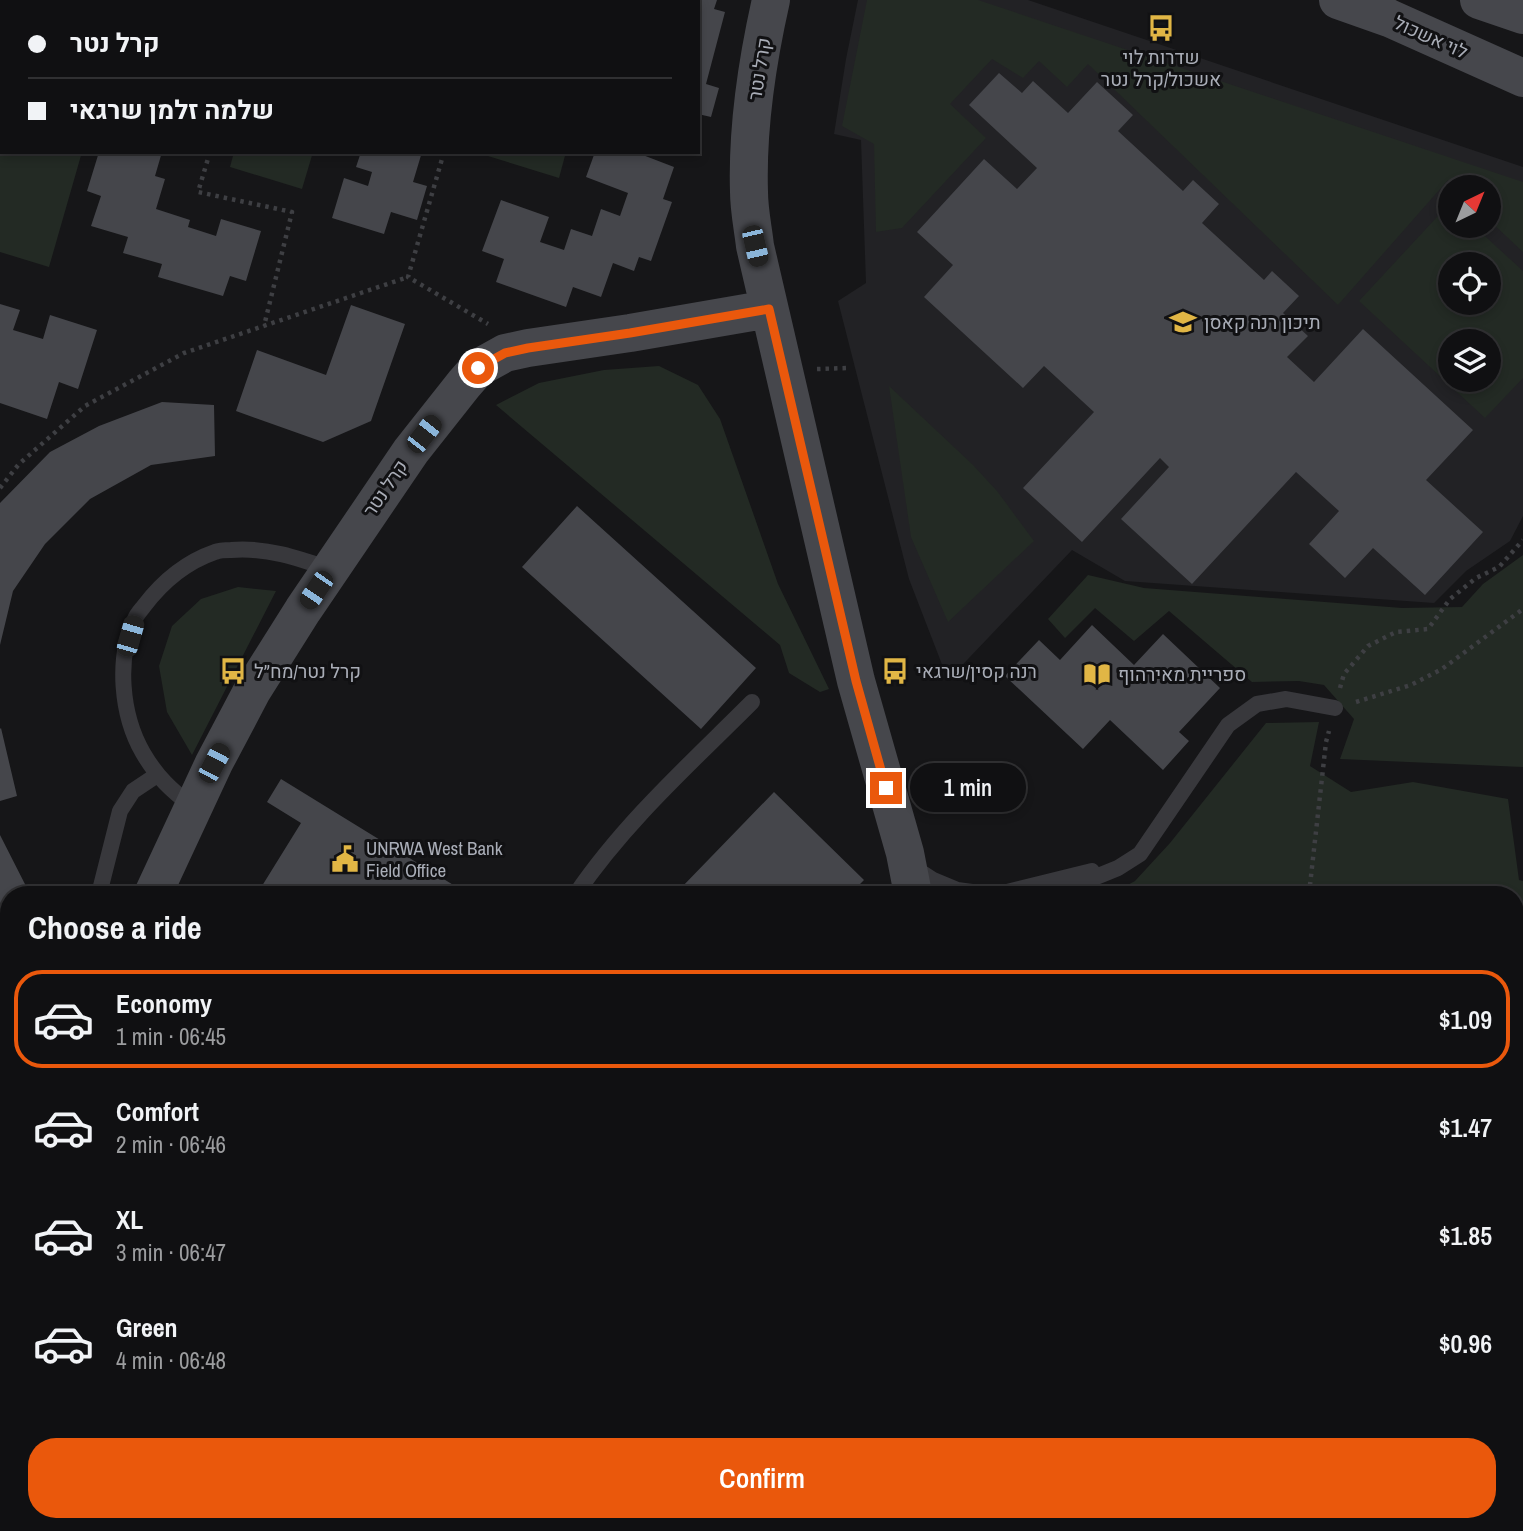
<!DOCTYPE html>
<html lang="en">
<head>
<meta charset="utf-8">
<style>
  :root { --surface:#101012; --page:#19191b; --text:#f1f3f6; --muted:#9c9d9f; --line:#303032; --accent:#ea580c }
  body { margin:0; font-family:"Archivo Narrow",Heebo,sans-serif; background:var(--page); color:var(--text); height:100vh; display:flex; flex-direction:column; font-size:26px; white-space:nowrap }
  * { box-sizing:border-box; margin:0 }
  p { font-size:23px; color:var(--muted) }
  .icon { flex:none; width:38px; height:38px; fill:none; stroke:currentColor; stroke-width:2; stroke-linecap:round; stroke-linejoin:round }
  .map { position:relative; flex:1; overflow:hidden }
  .side { position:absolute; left:0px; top:886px; width:1524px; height:646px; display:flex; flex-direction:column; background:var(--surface); border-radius:28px 28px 0 0; box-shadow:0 4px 10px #0003,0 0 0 2px var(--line) }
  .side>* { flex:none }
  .guide { position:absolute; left:0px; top:0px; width:700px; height:154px; box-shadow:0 4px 10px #0003,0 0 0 2px var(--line); display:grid; align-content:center; height:154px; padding:0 28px; background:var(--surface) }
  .needle { width:46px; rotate:43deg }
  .tools { position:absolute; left:1438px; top:175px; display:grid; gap:14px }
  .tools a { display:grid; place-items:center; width:63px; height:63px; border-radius:50%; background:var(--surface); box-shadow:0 4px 10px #0003,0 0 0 2px var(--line); font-size:35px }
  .end { position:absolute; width:32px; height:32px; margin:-16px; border:9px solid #ea580c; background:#fff; box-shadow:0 0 0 4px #fff }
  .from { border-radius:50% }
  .bubble { position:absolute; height:49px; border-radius:24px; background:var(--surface); box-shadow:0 4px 10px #0003,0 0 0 2px var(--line); font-size:23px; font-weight:600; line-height:49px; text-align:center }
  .car { position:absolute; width:21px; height:42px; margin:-21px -10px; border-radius:9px; box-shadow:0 0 5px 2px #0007; background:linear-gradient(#222 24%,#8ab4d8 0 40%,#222 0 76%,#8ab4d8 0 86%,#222 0) }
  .guide b { display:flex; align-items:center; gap:24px; height:66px; font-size:26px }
  .guide b+b { border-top:2px solid var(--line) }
  .guide i { width:18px; height:18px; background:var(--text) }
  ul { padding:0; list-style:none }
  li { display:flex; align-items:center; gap:21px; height:98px; margin:0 14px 10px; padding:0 14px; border:4px solid transparent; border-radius:28px }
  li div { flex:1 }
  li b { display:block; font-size:26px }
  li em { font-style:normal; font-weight:600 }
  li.selected { border-color:var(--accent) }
  li>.icon { width:63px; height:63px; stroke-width:1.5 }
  h2 { padding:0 28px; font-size:32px; line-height:84px }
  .cta { display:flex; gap:14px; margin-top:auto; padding:14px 28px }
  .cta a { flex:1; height:80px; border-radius:28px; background:var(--accent); color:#fff; font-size:28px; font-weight:600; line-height:80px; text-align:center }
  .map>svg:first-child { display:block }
</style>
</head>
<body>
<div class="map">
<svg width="1523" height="1531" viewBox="0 0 1523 1531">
  <rect width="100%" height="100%" fill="#161618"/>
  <!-- built -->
  <path fill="#222225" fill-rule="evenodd" d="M858,0H1028L1523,167V516L1510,541L1466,571L1434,603L1125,581L1072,550L948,680L909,579L838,301L866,283L861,140L834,134L846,59ZM1451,187H1489V226H1451ZM1451,264H1489V303H1451ZM1451,341H1489V380H1451Z"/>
  <!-- green -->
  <path fill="#232a24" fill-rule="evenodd" d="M867,0H978L1523,182V252L1489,220V187H1456L1448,180L1338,305L1088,64L1067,87L1039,61L1023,78L992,59L950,104L986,138L902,228L876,232L874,144L842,126Z
    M2,134V152H82L49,267L0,252V140Z
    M234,152H313L302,189L230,167Z
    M475,152H566L559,178Z
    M1450,203L1451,226H1474L1523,271V378L1485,418L1359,301ZM1451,264H1489V303H1451ZM1451,341H1489V380H1451Z
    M659,366L698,385L720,419L778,584L829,689L820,692L789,673L780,645L496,405L539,383L604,370Z
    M889,386L973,465L997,491L1034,541L948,622L911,537Z
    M1523,555V767L1340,759L1354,719L1324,685L1299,681L1252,682L1169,611L1134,641L1095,608L1065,638L1048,619L1088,575L1144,588L1402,608L1462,607L1483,584Z
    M238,587L276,591L192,755L167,712L159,666L172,626L201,599Z
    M1319,722L1310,766L1351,792L1413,782L1508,799L1519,880L1523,881V1123L1516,1124V894H1111L1135,881L1170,843L1266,723Z
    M0,1244L9,1254V1303L0,1312Z
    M1523,1303V1531H1430L1415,1523L1516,1522V1312Z"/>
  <!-- building -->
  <path fill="#45464b" d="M698,0H717L714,9L725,12L706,84L719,88L711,117L698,114Z
    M999,73L1022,93L1033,81L1068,113L1097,82L1133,115L1118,131L1183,191L1193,180L1219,204L1202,223L1264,280L1272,271L1299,296L1283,313L1308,336L1287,357L1314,382L1363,329L1473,430L1426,480L1483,532L1425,595L1373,548L1345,578L1309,544L1339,511L1296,472L1192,584L1121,519L1169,467L1160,458L1082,542L1023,488L1094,412L1044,366L1023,388L924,297L953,265L917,232L984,159L1017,189L1037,168L969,105Z
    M99,152H162L155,176L165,179L156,209L190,220L188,227L216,236L221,219L261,231L246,281L230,276L223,296L158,277L162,264L123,253L128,237L91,226L101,196L87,191Z
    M361,152H422L413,182L427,186L417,220L391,212L384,234L332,218L344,178L368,186L372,172L356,167Z
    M595,152H635L674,167L663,199L672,202L651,261L639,257L634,271L613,263L601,297L573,287L566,307L496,282L504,259L482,251L501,200L549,217L540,242L564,250L571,229L592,236L601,209L620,216L628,193L586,177Z
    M0,304L20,310L13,330L43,339L50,315L97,330L78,389L59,382L47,419L0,403Z
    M351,305L405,324L371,421L323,442L236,411L257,350L326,375Z
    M162,402L214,405L215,456L151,465L90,499L45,544L13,591L0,645V503L50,452L99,426Z
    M577,506L756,668L701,729L522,567Z
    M1092,625L1134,665L1163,634L1220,688L1179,732L1189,741L1163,770L1110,720L1083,749L1005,676L1039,640L1060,660Z
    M1,728L17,796L0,801V729Z
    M281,779L468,894H257L301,823L267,802Z
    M774,792L864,880L850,894H685L680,889Z
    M0,835L30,894H9V1037L0,1057Z
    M1523,1161V1276L1516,1284V1163Z
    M0,1370L9,1379V1522H30L21,1531H12L0,1519Z
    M784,1522H886L892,1528L889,1531H794Z
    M1019,1522H1057L1049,1531H1028Z"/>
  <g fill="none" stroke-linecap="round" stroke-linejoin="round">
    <!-- path -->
    <path stroke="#3e3f43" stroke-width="4.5" stroke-dasharray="3.5 5" stroke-linecap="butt" d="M128,2V0
      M335,2V0
      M537,2L538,0
      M210,152L198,192L292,212L264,326
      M444,152L408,277L488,324
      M817,369L849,368
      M0,488L19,464L85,406L184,353L408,277
      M1340,688L1344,674L1368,646L1396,632L1428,629L1450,599L1476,578L1499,567L1523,540
      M1356,702L1411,685L1442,669L1523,609
      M1309,894L1326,742L1329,731
      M1516,1138L1523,1137
      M1516,1450L1519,1448L1523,1443
      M1409,1522L1417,1531
      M1141,1523V1522
      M1111,1531V1522
      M1192,1531L1199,1522"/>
    <!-- lane -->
    <path stroke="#38383c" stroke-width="16" d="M193,807C171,790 157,777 143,753C121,715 116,658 135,619C137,614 141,610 144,606C163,581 186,562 215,552C220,550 226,550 231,550C266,547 298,558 330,569
      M913,867L933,880L957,890L987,894L1003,893L1092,871
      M99,894L120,811L133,791L157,775
      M576,894C625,822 691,763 752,702
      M1054,894L1118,868L1140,854L1228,725L1257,704L1286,699L1335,708
      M0,1110L9,1091
      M0,1334L9,1325
      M956,1522L966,1531
      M237,1531L240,1522"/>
    <!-- street -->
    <path stroke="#38383c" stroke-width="33" d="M0,1202L9,1213
      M352,1522L381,1531"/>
    <!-- secondary -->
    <path stroke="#46474c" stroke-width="38" d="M771,0C757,62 747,128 749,192C749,210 753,228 755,246L856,681L905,853L913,894
      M1338,0L1389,18L1523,78
      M1479,0L1523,15
      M153,894L214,763L252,691L303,610L411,451L464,384L478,368L505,353L528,348L630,333L769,309
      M0,1185L9,1178
      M1334,1522L1347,1531"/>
  </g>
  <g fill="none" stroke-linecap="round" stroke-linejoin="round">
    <!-- route -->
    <path stroke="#ea580c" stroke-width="9" d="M478,368L505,353L528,348L630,333L769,309L856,681L886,788"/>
  </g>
  <!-- icons -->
  <defs>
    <symbol id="bus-bare" viewBox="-9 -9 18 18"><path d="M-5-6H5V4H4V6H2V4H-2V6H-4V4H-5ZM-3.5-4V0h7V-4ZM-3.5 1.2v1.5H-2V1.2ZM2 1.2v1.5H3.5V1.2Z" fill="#e1b645" stroke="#111113" stroke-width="2.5" paint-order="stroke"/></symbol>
    <symbol id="school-bare" viewBox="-9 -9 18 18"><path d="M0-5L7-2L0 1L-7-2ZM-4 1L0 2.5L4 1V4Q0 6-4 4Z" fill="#e1b645" stroke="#111113" stroke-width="2.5" paint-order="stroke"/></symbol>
    <symbol id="library-bare" viewBox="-9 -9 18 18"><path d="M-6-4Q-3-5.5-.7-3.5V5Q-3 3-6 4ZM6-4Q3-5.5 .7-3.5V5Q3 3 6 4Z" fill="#e1b645" stroke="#111113" stroke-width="2.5" paint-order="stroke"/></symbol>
    <symbol id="civic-bare" viewBox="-9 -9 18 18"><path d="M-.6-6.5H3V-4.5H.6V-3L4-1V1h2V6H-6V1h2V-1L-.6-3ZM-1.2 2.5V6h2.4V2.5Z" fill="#e1b645" stroke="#111113" stroke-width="2.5" paint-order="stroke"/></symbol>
  </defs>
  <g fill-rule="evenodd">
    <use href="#bus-bare" x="1142" y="9" width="38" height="38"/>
    <use href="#school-bare" x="1164" y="303" width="38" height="38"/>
    <use href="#bus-bare" x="214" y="652" width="38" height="38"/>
    <use href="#bus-bare" x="876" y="652" width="38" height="38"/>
    <use href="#library-bare" x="1078" y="655" width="38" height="38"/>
    <use href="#civic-bare" x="326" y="840" width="38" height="38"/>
  </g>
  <g text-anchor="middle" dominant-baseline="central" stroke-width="6" stroke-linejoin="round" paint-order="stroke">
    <!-- street labels -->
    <g font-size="19" fill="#a9adb7" stroke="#111113">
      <text transform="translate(1431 37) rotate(24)">לוי אשכול</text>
      <text transform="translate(759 69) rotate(-81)">קרל נטר</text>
      <text transform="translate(385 488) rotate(-56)">קרל נטר</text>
    </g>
    <!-- poi labels -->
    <g font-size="19" fill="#a9adb7" stroke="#111113" text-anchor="start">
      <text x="1161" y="57" text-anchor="middle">שדרות לוי<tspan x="1161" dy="22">אשכול/קרל נטר</tspan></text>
      <text x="1204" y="322">תיכון רנה קאסן</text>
      <text x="254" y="671">קרל נטר/מח״ל</text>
      <text x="916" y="671">רנה קסין/שרגאי</text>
      <text x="1118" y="674">ספריית מאירהוף</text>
      <text x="366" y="848">UNRWA West Bank<tspan x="366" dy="22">Field Office</tspan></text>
    </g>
  </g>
</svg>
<div class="tools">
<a><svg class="needle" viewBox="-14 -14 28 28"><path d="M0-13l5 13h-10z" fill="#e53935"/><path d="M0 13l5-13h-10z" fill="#9c9d9f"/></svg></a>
<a><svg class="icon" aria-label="locate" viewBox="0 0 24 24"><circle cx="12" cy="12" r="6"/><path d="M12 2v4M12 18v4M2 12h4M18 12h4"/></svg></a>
<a><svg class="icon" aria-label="layers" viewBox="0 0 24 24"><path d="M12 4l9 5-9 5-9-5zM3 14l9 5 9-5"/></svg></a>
</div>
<i class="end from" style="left:478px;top:368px"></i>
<i class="end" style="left:886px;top:788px"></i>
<div class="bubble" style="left:910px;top:763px;width:116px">1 min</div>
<i class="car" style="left:755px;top:246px;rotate:167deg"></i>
<i class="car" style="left:424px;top:434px;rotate:38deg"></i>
<i class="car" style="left:316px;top:590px;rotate:214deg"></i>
<i class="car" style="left:130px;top:636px;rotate:16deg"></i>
<i class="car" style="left:214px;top:763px;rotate:28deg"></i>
<div class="guide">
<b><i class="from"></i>קרל נטר</b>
<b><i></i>שלמה זלמן שרגאי</b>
</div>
<section class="side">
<h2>Choose a ride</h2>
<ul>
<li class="selected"><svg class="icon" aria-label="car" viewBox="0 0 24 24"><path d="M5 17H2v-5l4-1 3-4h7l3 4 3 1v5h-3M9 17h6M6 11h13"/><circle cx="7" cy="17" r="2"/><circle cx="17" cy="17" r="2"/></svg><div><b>Economy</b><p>1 min · 06:45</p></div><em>$1.09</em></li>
<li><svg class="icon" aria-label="car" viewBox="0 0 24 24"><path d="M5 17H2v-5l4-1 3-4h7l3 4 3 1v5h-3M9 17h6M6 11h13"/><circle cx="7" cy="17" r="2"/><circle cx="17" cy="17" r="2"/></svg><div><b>Comfort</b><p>2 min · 06:46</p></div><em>$1.47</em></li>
<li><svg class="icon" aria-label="car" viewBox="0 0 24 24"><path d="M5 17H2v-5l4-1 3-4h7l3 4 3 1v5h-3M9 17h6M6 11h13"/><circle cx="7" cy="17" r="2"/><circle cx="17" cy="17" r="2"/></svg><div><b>XL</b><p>3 min · 06:47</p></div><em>$1.85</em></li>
<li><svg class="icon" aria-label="car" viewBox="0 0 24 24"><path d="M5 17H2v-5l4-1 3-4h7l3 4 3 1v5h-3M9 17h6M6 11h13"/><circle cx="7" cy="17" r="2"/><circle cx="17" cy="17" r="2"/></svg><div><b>Green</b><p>4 min · 06:48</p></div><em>$0.96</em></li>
</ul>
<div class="cta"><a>Confirm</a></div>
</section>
</div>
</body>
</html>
